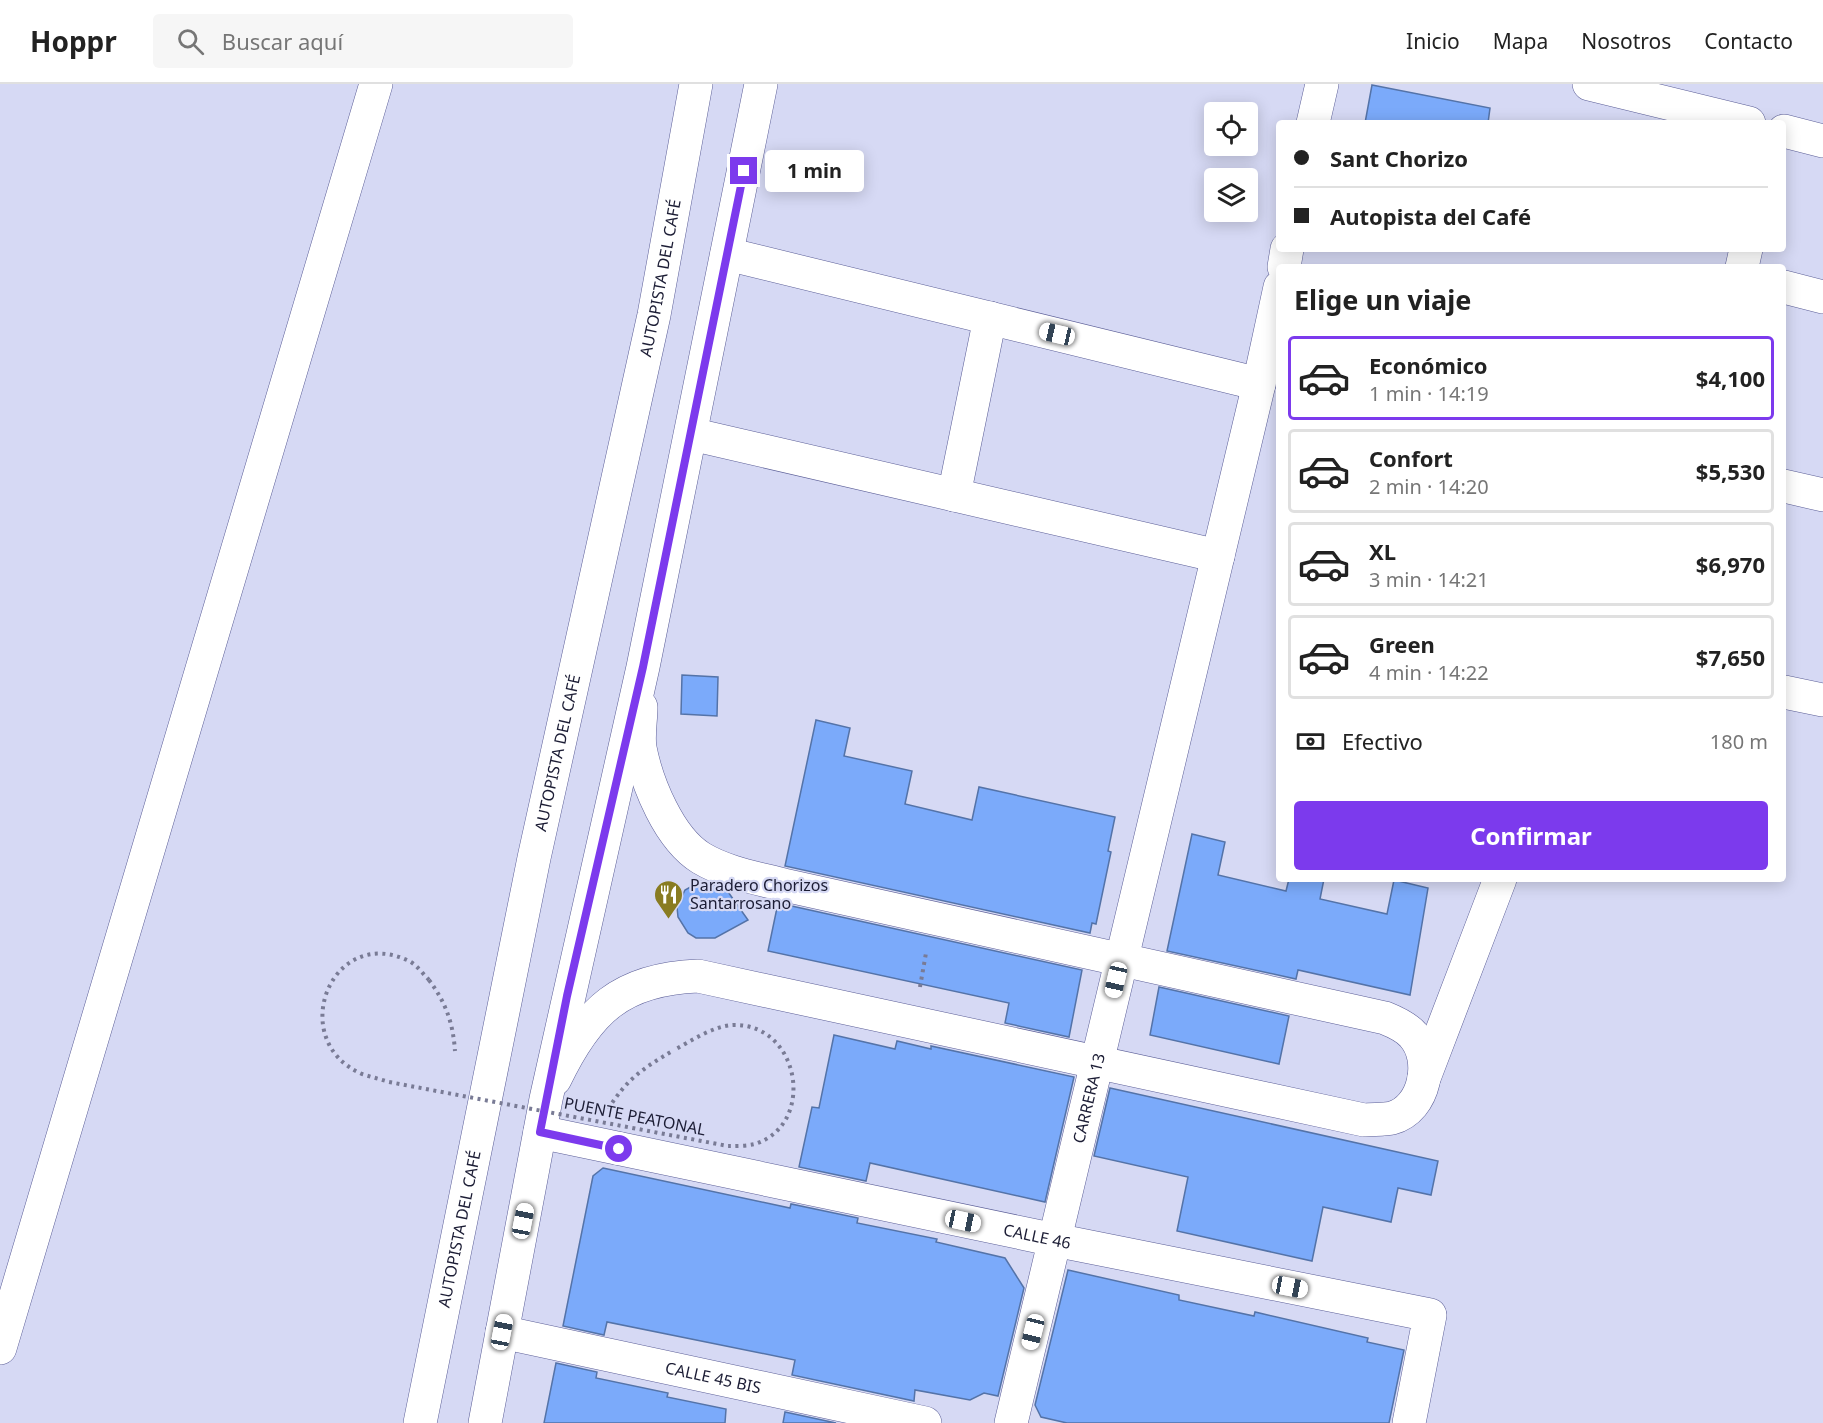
<!DOCTYPE html>
<html lang="es">
<head>
<meta charset="utf-8">
<style>
  :root { --surface:#fff; --page:#f6f6f6; --text:#222; --muted:#767676; --line:#e0e0e0; --accent:#7c3aed }
  body { margin:0; font-family:"Noto Sans",sans-serif; background:var(--page); color:var(--text); height:100vh; display:flex; flex-direction:column; font-size:22px; white-space:nowrap }
  * { box-sizing:border-box; margin:0 }
  p { font-size:20px; color:var(--muted) }
  .icon { flex:none; width:33px; height:33px; fill:none; stroke:currentColor; stroke-width:2; stroke-linecap:round; stroke-linejoin:round }
  .map { position:relative; flex:1; overflow:hidden }
  .side { position:absolute; left:1276px; top:180px; width:510px; height:618px; display:flex; flex-direction:column; background:var(--surface); border-radius:6px; box-shadow:0 3px 15px #0003 }
  .side>* { flex:none }
  .top-card { position:absolute; left:1276px; top:36px; width:510px; height:132px; border-radius:6px; box-shadow:0 3px 15px #0003; display:grid; align-content:center; height:132px; padding:0 18px; background:var(--surface) }
  .fabs { position:absolute; left:1204px; top:18px; display:grid; gap:12px }
  .fabs a { display:grid; place-items:center; width:54px; height:54px; border-radius:6px; background:var(--surface); box-shadow:0 3px 15px #0003; font-size:30px }
  .end { position:absolute; width:27px; height:27px; margin:-14px; border:8px solid #7c3aed; background:#fff; box-shadow:0 0 0 3px #fff }
  .from { border-radius:50% }
  .bubble { position:absolute; height:42px; border-radius:6px; background:var(--surface); box-shadow:0 3px 15px #0003; font-size:20px; font-weight:700; line-height:42px; text-align:center }
  .car { position:absolute; width:18px; height:36px; margin:-18px -9px; border-radius:8px; box-shadow:0 0 4px 2px #0007; background:linear-gradient(#fff 24%,#345 0 40%,#fff 0 76%,#345 0 86%,#fff 0) }
  .top-card b { display:flex; align-items:center; gap:21px; height:57px; font-size:22px }
  .top-card b+b { border-top:2px solid var(--line) }
  .top-card i { width:15px; height:15px; background:var(--text) }
  ul { padding:0; list-style:none }
  li { display:flex; align-items:center; gap:18px; height:84px; margin:0 12px 9px; padding:0 6px; border:3px solid var(--line); border-radius:6px }
  li div { flex:1 }
  li b { display:block; font-size:22px }
  li em { font-style:normal; font-weight:700 }
  li.selected { border-color:var(--accent) }
  li>.icon { width:54px; height:54px; stroke-width:1.5 }
  h2 { padding:0 18px; font-size:27px; line-height:72px }
  .pay { display:flex; align-items:center; gap:15px; height:66px; padding:0 18px; font-size:22px }
  .pay p { margin-inline-start:auto }
  .action { display:flex; gap:12px; margin-top:auto; padding:12px 18px }
  .action a { flex:1; height:69px; border-radius:6px; background:var(--accent); color:#fff; font-size:24px; font-weight:700; line-height:69px; text-align:center }
  header { display:flex; align-items:center; gap:36px; box-sizing:border-box; height:84px; padding:0 30px; background:var(--surface); border-bottom:2px solid var(--line) }
  header strong { font-size:28px }
  nav { display:flex; gap:33px; margin-inline-start:auto; font-size:21px }
  .search { width:420px; height:54px; background:var(--page); display:flex; align-items:center; gap:15px; box-sizing:border-box; padding:0 21px; border-radius:6px; color:var(--muted); font-size:22px }
  .map>svg:first-child { display:block }
</style>
</head>
<body>
<header>
<strong>Hoppr</strong>
<div class="search"><svg class="icon" aria-label="search" viewBox="0 0 24 24"><circle cx="10" cy="10" r="6"/><path d="M15 15l6 6"/></svg>Buscar aquí</div>
<nav><a>Inicio</a><a>Mapa</a><a>Nosotros</a><a>Contacto</a></nav>
</header>
<div class="map">
<svg width="1823" height="1339" viewBox="0 0 1823 1339">
  <rect width="100%" height="100%" fill="#d6d9f4"/>
  <!-- building -->
  <path fill="#7baafa" stroke="#5473a8" stroke-width="1.5" d="M1372,1L1490,24L1488,39H1365Z
    M682,591L718,593L717,632L681,630Z
    M816,636L850,644L844,672L912,687L905,720L972,736L979,703L1115,733L1108,767L1111,768L1096,840L1092,839L1090,849L785,782Z
    M1192,750L1225,758L1218,791L1286,807L1289,795H1324L1320,815L1387,830L1394,796L1428,804L1410,911L1298,886L1296,895L1167,867Z
    M701,797L726,805L748,836L715,854H696L688,849L678,833L677,823L685,806Z
    M778,819L1082,886L1069,953L1005,939L1009,919L768,867Z
    M1159,903L1289,932L1279,980L1150,951Z
    M834,951L895,965L897,957L931,965V962L1074,993L1045,1118L870,1079L866,1097L799,1083L812,1023L819,1024Z
    M1110,1004L1438,1077L1431,1111L1398,1104L1391,1138L1323,1123L1312,1177L1177,1147L1188,1093L1094,1072Z
    M603,1084L790,1124L791,1120L858,1134L857,1139L937,1155L936,1158L1005,1174L1024,1204L998,1312L984,1309L970,1316L915,1306L914,1317L792,1291L795,1276L607,1238L604,1251L563,1242L593,1092Z
    M1068,1186L1179,1211V1216L1254,1232L1255,1228L1368,1254L1367,1258L1404,1266L1389,1339H1067L1041,1333L1035,1321Z
    M556,1279L597,1288L596,1294L668,1309L667,1313L726,1325L725,1339H544Z
    M785,1328L836,1339H783Z"/>
  <g fill="none" stroke-linecap="round" stroke-linejoin="round">
    <defs>
      <g id="minor">
        <path d="M1589,0L1749,39"/>
        <path d="M1313,39L1322,0"/>
        <path d="M1784,47L1823,57"/>
        <path d="M727,170L1259,300"/>
        <path d="M1284,183L1287,165"/>
        <path d="M1742,183L1746,165"/>
        <path d="M1784,203L1823,213"/>
        <path d="M691,350L1218,472"/>
        <path d="M1784,402L1823,411"/>
        <path d="M954,411L990,234"/>
        <path d="M1784,608L1823,616"/>
        <path d="M1424,994L1500,795"/>
        <path d="M555,995C588,926 621,895 698,892L1364,1036C1373,1035 1384,1036 1392,1034C1425,1025 1435,975 1413,951C1406,943 1395,938 1385,934L784,801C757,794 726,789 701,774C669,754 647,700 640,664C638,651 641,636 641,623"/>
        <path id="s1" d="M540,1048L1055,1156L1430,1231L1409,1339"/>
        <path id="s2" d="M502,1248L925,1339"/>
        <path d="M0,1264L376,0"/>
        <path id="s3" d="M1011,1339L1259,300L1280,203"/>
      </g>
      <g id="highway">
        <path id="s4" d="M420,1339L534,774L654,231L696,0"/>
        <path d="M485,1339L546,1015L643,583L761,0"/>
      </g>
    </defs>
    <!-- minor casing -->
    <use href="#minor" stroke="#5b5e97" stroke-width="34"/>
    <!-- highway casing -->
    <use href="#highway" stroke="#5b5e97" stroke-width="34"/>
    <!-- path -->
    <path stroke="#797b95" stroke-width="4" stroke-dasharray="3 4.5" stroke-linecap="butt" d="M429,896C446,919 453,939 455,967
      M920,903L926,869
      M608,1025C628,994 642,985 674,966"/>
    <!-- minor -->
    <use href="#minor" stroke="#fff" stroke-width="33"/>
    <!-- highway -->
    <use href="#highway" stroke="#fff" stroke-width="33"/>
    <!-- path-bridge -->
    <path stroke="#797b95" stroke-width="4" stroke-dasharray="3 4.5" stroke-linecap="butt" d="M429,896C423,890 417,881 409,877C331,839 285,957 362,990C371,993 380,995 389,998L728,1062C736,1062 747,1062 755,1060C817,1040 800,939 733,941C713,942 691,957 674,966"/>
  </g>
  <g fill="none" stroke-linecap="round" stroke-linejoin="round">
    <!-- route -->
    <path stroke="#7c3aed" stroke-width="8" d="M619,1065L540,1048L567,912L643,583L744,87"/>
  </g>
  <!-- icons -->
  <defs>
    <symbol id="restaurant-pin" viewBox="-11 -11 22 30"><path d="M0 17L-7.5 6A9.5 9.5 0 1 1 7.5 6Z" fill="#897c22" stroke="#d6d9f4"/><path d="M-5-6h1v4h1v-4h1v4h1v-4h1v5L-1.5 .5V6h-2V.5L-5-1ZM5-6V6H3V1.5H1.5Q1.5-4 5-6Z" fill="#fff"/></symbol>
  </defs>
  <g fill-rule="evenodd">
    <use href="#restaurant-pin" x="652" y="794" width="33" height="45"/>
  </g>
  <g text-anchor="middle" dominant-baseline="central" stroke-width="4.5" stroke-linejoin="round" paint-order="stroke">
    <!-- street labels -->
    <g font-size="16" fill="#1c1d35" stroke="#d6d9f4">
      <text stroke="none"><textPath href="#s4" startOffset="1170">AUTOPISTA DEL CAFÉ</textPath></text>
      <text stroke="none"><textPath href="#s4" startOffset="684">AUTOPISTA DEL CAFÉ</textPath></text>
      <text stroke="none"><textPath href="#s3" startOffset="334">CARRERA 13</textPath></text>
      <text transform="translate(635 1032) rotate(11)">PUENTE PEATONAL</text>
      <text stroke="none"><textPath href="#s4" startOffset="198">AUTOPISTA DEL CAFÉ</textPath></text>
      <text stroke="none"><textPath href="#s1" startOffset="508">CALLE 46</textPath></text>
      <text stroke="none"><textPath href="#s2" startOffset="216">CALLE 45 BIS</textPath></text>
    </g>
    <!-- poi labels -->
    <g font-size="16" fill="#1c1d35" stroke="#d6d9f4" text-anchor="start">
      <text x="690" y="801">Paradero Chorizos<tspan x="690" dy="18">Santarrosano</tspan></text>
    </g>
  </g>
</svg>
<div class="fabs">
<a><svg class="icon" aria-label="locate" viewBox="0 0 24 24"><circle cx="12" cy="12" r="6"/><path d="M12 2v4M12 18v4M2 12h4M18 12h4"/></svg></a>
<a><svg class="icon" aria-label="layers" viewBox="0 0 24 24"><path d="M12 4l9 5-9 5-9-5zM3 14l9 5 9-5"/></svg></a>
</div>
<i class="end from" style="left:619px;top:1065px"></i>
<i class="end" style="left:744px;top:87px"></i>
<div class="bubble" style="left:765px;top:66px;width:99px">1 min</div>
<i class="car" style="left:1057px;top:250px;rotate:283deg"></i>
<i class="car" style="left:1116px;top:896px;rotate:193deg"></i>
<i class="car" style="left:523px;top:1137px;rotate:11deg"></i>
<i class="car" style="left:963px;top:1137px;rotate:102deg"></i>
<i class="car" style="left:1290px;top:1203px;rotate:101deg"></i>
<i class="car" style="left:502px;top:1248px;rotate:11deg"></i>
<i class="car" style="left:1033px;top:1248px;rotate:194deg"></i>
<div class="top-card">
<b><i class="from"></i>Sant Chorizo</b>
<b><i></i>Autopista del Café</b>
</div>
<section class="side">
<h2>Elige un viaje</h2>
<ul>
<li class="selected"><svg class="icon" aria-label="car" viewBox="0 0 24 24"><path d="M5 17H2v-5l4-1 3-4h7l3 4 3 1v5h-3M9 17h6M6 11h13"/><circle cx="7" cy="17" r="2"/><circle cx="17" cy="17" r="2"/></svg><div><b>Económico</b><p>1 min · 14:19</p></div><em>$4,100</em></li>
<li><svg class="icon" aria-label="car" viewBox="0 0 24 24"><path d="M5 17H2v-5l4-1 3-4h7l3 4 3 1v5h-3M9 17h6M6 11h13"/><circle cx="7" cy="17" r="2"/><circle cx="17" cy="17" r="2"/></svg><div><b>Confort</b><p>2 min · 14:20</p></div><em>$5,530</em></li>
<li><svg class="icon" aria-label="car" viewBox="0 0 24 24"><path d="M5 17H2v-5l4-1 3-4h7l3 4 3 1v5h-3M9 17h6M6 11h13"/><circle cx="7" cy="17" r="2"/><circle cx="17" cy="17" r="2"/></svg><div><b>XL</b><p>3 min · 14:21</p></div><em>$6,970</em></li>
<li><svg class="icon" aria-label="car" viewBox="0 0 24 24"><path d="M5 17H2v-5l4-1 3-4h7l3 4 3 1v5h-3M9 17h6M6 11h13"/><circle cx="7" cy="17" r="2"/><circle cx="17" cy="17" r="2"/></svg><div><b>Green</b><p>4 min · 14:22</p></div><em>$7,650</em></li>
</ul>
<div class="pay"><svg class="icon" aria-label="cash" viewBox="0 0 24 24"><path d="M3 7h18v10H3z"/><circle cx="12" cy="12" r="2"/></svg>Efectivo<p>180 m</p></div>
<div class="action"><a>Confirmar</a></div>
</section>
</div>
</body>
</html>
